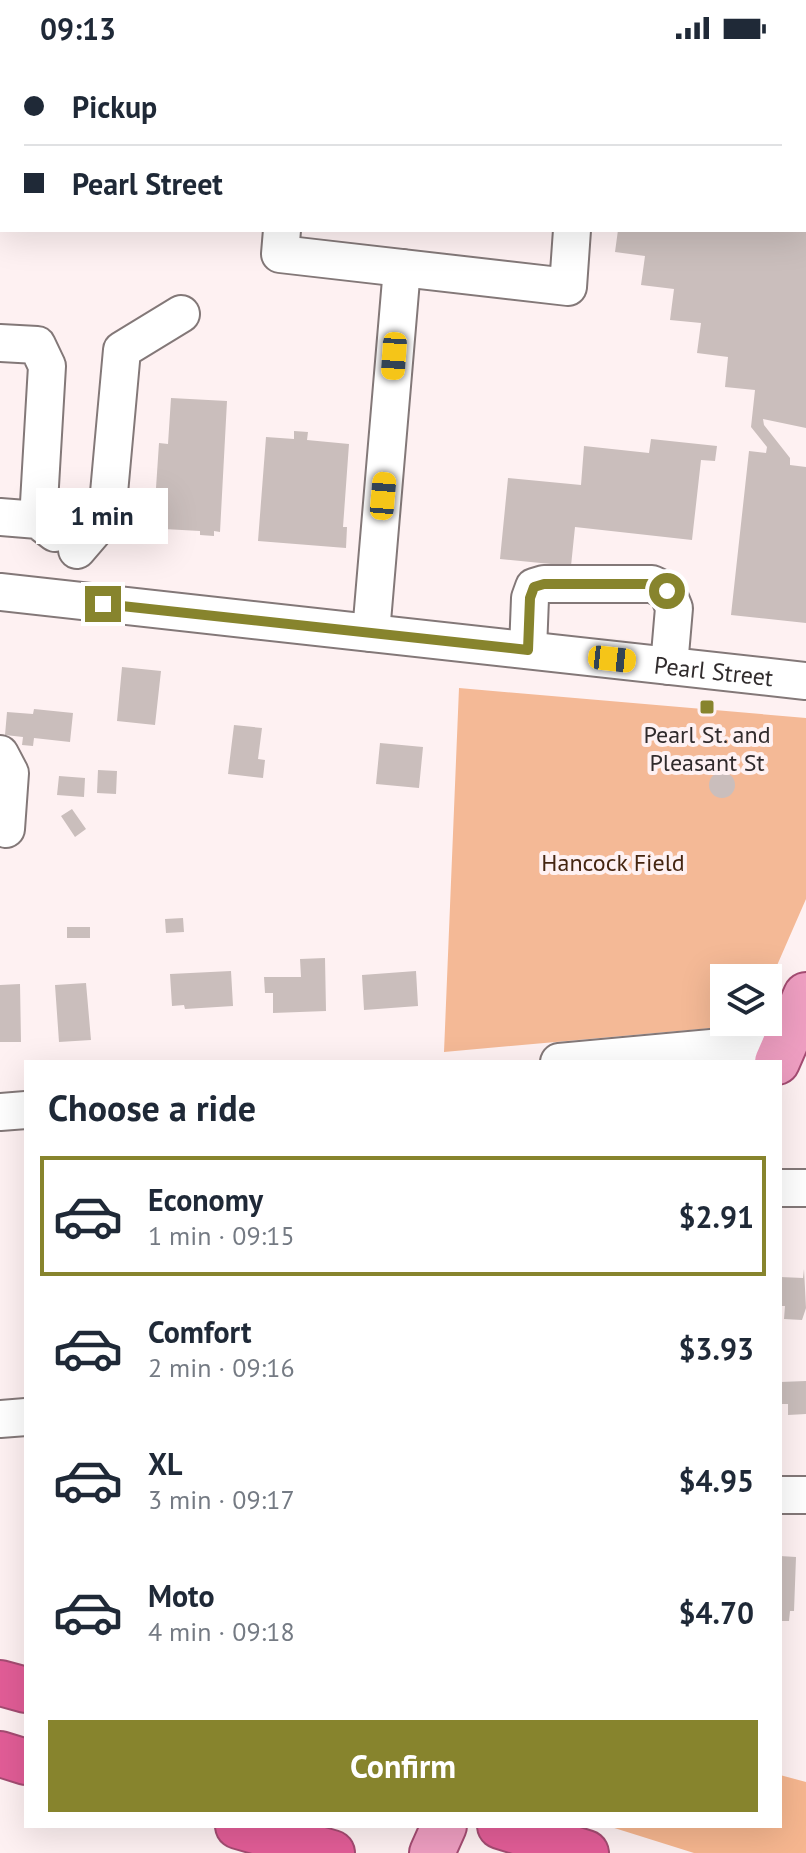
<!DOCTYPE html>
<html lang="en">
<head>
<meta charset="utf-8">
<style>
  :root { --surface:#fff; --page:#f2f2f3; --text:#1f2937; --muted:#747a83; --line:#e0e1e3; --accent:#87842d }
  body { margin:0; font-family:"PT Sans",sans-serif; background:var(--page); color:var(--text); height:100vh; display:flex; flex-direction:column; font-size:30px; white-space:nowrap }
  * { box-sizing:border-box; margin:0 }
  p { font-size:26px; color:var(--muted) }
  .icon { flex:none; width:44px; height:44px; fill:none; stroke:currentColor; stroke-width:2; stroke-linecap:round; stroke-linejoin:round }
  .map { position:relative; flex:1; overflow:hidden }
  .sheet { position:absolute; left:24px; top:1004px; width:758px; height:768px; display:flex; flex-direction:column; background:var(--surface); border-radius:0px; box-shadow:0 8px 32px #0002 }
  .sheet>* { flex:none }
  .guide { position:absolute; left:0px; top:0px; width:806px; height:176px; box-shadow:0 8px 32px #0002; display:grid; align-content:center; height:176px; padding:0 24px; background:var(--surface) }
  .tools { position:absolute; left:710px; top:908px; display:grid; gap:16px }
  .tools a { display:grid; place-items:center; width:72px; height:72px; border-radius:0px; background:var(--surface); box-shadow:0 8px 32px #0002; font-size:40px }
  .end { position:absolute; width:36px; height:36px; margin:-18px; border:10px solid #87842d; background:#fff; box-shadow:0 0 0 4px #fff }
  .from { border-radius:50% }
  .bubble { position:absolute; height:56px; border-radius:0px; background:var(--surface); box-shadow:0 8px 32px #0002; font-size:26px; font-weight:600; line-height:56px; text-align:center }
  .car { position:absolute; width:24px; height:48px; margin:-24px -12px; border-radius:10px; box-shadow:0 0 6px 2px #0007; background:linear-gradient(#f5c518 24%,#345 0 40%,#f5c518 0 76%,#345 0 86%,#f5c518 0) }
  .guide b { display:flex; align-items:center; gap:28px; height:76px; font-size:30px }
  .guide b+b { border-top:2px solid var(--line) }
  .guide i { width:20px; height:20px; background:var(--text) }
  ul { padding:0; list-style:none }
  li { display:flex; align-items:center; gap:24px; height:120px; margin:0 16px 12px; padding:0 8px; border:4px solid transparent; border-radius:0px }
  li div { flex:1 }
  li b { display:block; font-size:30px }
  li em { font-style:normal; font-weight:600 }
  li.on { border-color:var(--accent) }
  li>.icon { width:72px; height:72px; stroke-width:1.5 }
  h2 { padding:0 24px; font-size:36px; line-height:96px }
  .cta { display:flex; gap:16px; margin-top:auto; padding:16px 24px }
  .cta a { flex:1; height:92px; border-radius:0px; background:var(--accent); color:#fff; font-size:32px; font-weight:600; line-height:92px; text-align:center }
  .status { display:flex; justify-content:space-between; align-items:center; height:56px; padding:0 40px; background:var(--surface); direction:ltr }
  .status svg { height:22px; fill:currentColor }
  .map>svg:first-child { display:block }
</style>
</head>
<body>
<div class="status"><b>09:13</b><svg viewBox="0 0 49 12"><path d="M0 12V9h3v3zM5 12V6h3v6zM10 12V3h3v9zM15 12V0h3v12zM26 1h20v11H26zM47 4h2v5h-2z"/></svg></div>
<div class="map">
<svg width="806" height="1797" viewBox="0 0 806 1797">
  <rect width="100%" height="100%" fill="#fef1f2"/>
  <!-- green -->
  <path fill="#f4b996" d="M459,632L806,662V843L768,930V922H724V966H740L723,971L444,996Z"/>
  <!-- forest -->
  <path fill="#f6b68f" d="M780,1719L806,1726V1797H694L608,1770H780Z"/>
  <!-- building -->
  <path fill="#cabebc" d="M618,174H806V372L763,363L764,369L790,402V409L806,411V567L731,559L749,395L766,397L767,391L751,371L755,334L725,331L728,301L697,297L701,267L670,264L674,233L641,229L645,200L615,196Z
    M171,342L227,345L220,476L214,475V480L200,479V475L164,473L166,433L156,432L159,387L168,388Z
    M294,375L308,376L307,384L349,388L343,471H347L346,492L258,485L266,381L294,383Z
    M651,383L717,390L715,405L701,404L692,484L575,471L571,510L500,503L508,422L581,429L584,390L649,397Z
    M122,611L161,615L155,669L117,665Z
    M34,653L73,657L70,686L34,682L33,690L22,689L23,681L5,679L7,656L33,658Z
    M234,669L262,672L258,703L265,704L263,722L228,718Z
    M380,687L423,691L419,732L376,728Z
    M98,714L117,715L116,738L97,737Z
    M709 729a13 13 0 1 1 26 0a13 13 0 1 1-26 0Z
    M59,720L85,722L84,741L57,739Z
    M72,753L86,773L75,781L61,760Z
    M183,862L184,876L166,877L165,863Z
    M67,871H90V882H67Z
    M325,902L326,955L273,957V937H265L264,921H301L300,903Z
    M231,915L233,950L185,953L184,949L172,950L170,918Z
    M416,915L418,950L364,954L362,919Z
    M86,927L91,984L59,986L55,929Z
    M20,928L21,986H0V929Z
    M804,1213L806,1252L802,1264L784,1263L785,1250H780V1221L803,1222Z
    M806,1325V1358L788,1359V1348H780V1326Z
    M780,1500L796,1501L794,1555H790L789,1565H780Z"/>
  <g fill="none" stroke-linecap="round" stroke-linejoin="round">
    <defs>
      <g id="minor">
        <path d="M414,2L430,0"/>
        <path d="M581,2L582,0"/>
        <path d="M765,2V0"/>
        <path d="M282,174L280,198L568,231L572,174"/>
        <path d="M0,287L37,289L47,310L38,464"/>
        <path d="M0,461L38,464L55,477"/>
        <path d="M77,494L107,459L122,294L181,258"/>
        <path id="s1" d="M0,536L806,625"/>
        <path d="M371,577L402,212"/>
        <path d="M528,594L530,542L534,531L544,528H652L667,535L674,552L669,610"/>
        <path d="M0,698L10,717L6,773"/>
        <path d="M559,1006L787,985"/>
        <path d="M0,1056L26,1054"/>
        <path d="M780,1132H806"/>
        <path d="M0,1363L26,1361"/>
        <path d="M780,1439H806"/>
      </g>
      <path id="major" d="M777,1006L806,939
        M432,1797L444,1770"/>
      <path id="highway" d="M0,1627L26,1634
        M0,1698L26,1706
        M238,1770L332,1797
        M500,1770L586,1797"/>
    </defs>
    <!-- minor casing -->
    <use href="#minor" stroke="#837878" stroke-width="40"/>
    <!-- major casing -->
    <use href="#major" stroke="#a44c72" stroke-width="48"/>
    <!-- highway casing -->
    <use href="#highway" stroke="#a44c72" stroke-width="48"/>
    <!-- minor -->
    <use href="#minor" stroke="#fff" stroke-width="36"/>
    <!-- major -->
    <use href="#major" stroke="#ee9ec1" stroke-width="44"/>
    <!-- highway -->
    <use href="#highway" stroke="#e25d97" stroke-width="44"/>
  </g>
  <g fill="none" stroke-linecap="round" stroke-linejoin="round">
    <!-- route -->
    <path stroke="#87842d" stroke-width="10" d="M103,548L528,594L530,542L534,531L544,528H652L667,535"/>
  </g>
  <!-- markers -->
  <rect fill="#87842d" stroke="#fef1f2" stroke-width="3" x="699" y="643" width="16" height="16" rx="4"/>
  <g text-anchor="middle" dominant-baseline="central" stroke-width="8" stroke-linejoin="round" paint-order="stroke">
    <!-- street labels -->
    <g font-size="24" fill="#302b2c" stroke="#fef1f2">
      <text stroke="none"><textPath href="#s1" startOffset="718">Pearl Street</textPath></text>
    </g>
    <!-- poi labels -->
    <g font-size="24" fill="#302b2c" stroke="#fef1f2">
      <text x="707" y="678">Pearl St. and<tspan x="707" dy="28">Pleasant St</tspan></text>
    </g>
    <!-- park labels -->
    <g font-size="24" fill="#442510" stroke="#fef1f2">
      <text x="613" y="806">Hancock Field</text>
    </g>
  </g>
</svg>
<div class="tools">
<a><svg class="icon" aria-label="layers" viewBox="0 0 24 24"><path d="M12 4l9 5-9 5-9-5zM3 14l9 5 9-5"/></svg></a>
</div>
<i class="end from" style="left:667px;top:535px"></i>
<i class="end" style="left:103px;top:548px"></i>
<div class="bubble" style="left:36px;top:432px;width:132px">1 min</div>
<i class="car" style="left:394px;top:300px;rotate:184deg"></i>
<i class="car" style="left:383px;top:440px;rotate:5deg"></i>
<i class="car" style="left:612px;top:603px;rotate:96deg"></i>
<div class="guide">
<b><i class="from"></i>Pickup</b>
<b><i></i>Pearl Street</b>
</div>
<section class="sheet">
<h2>Choose a ride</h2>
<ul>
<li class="on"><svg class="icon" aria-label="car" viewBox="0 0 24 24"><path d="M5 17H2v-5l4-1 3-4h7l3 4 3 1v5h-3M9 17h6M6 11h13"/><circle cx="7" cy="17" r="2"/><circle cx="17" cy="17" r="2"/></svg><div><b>Economy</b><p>1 min · 09:15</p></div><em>$2.91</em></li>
<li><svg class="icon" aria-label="car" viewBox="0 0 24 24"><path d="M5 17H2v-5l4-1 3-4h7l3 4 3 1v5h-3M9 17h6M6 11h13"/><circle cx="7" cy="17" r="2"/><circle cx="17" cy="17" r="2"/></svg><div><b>Comfort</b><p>2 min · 09:16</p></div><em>$3.93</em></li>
<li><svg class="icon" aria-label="car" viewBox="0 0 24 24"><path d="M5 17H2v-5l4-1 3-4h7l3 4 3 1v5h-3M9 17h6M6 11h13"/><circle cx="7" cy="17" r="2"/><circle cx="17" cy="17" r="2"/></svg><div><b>XL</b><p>3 min · 09:17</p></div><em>$4.95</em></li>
<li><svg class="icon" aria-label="car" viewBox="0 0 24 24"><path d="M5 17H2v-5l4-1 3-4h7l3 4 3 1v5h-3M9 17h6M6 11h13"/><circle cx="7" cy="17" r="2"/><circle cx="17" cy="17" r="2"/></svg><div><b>Moto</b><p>4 min · 09:18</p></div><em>$4.70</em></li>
</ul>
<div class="cta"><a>Confirm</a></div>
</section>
</div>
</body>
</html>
